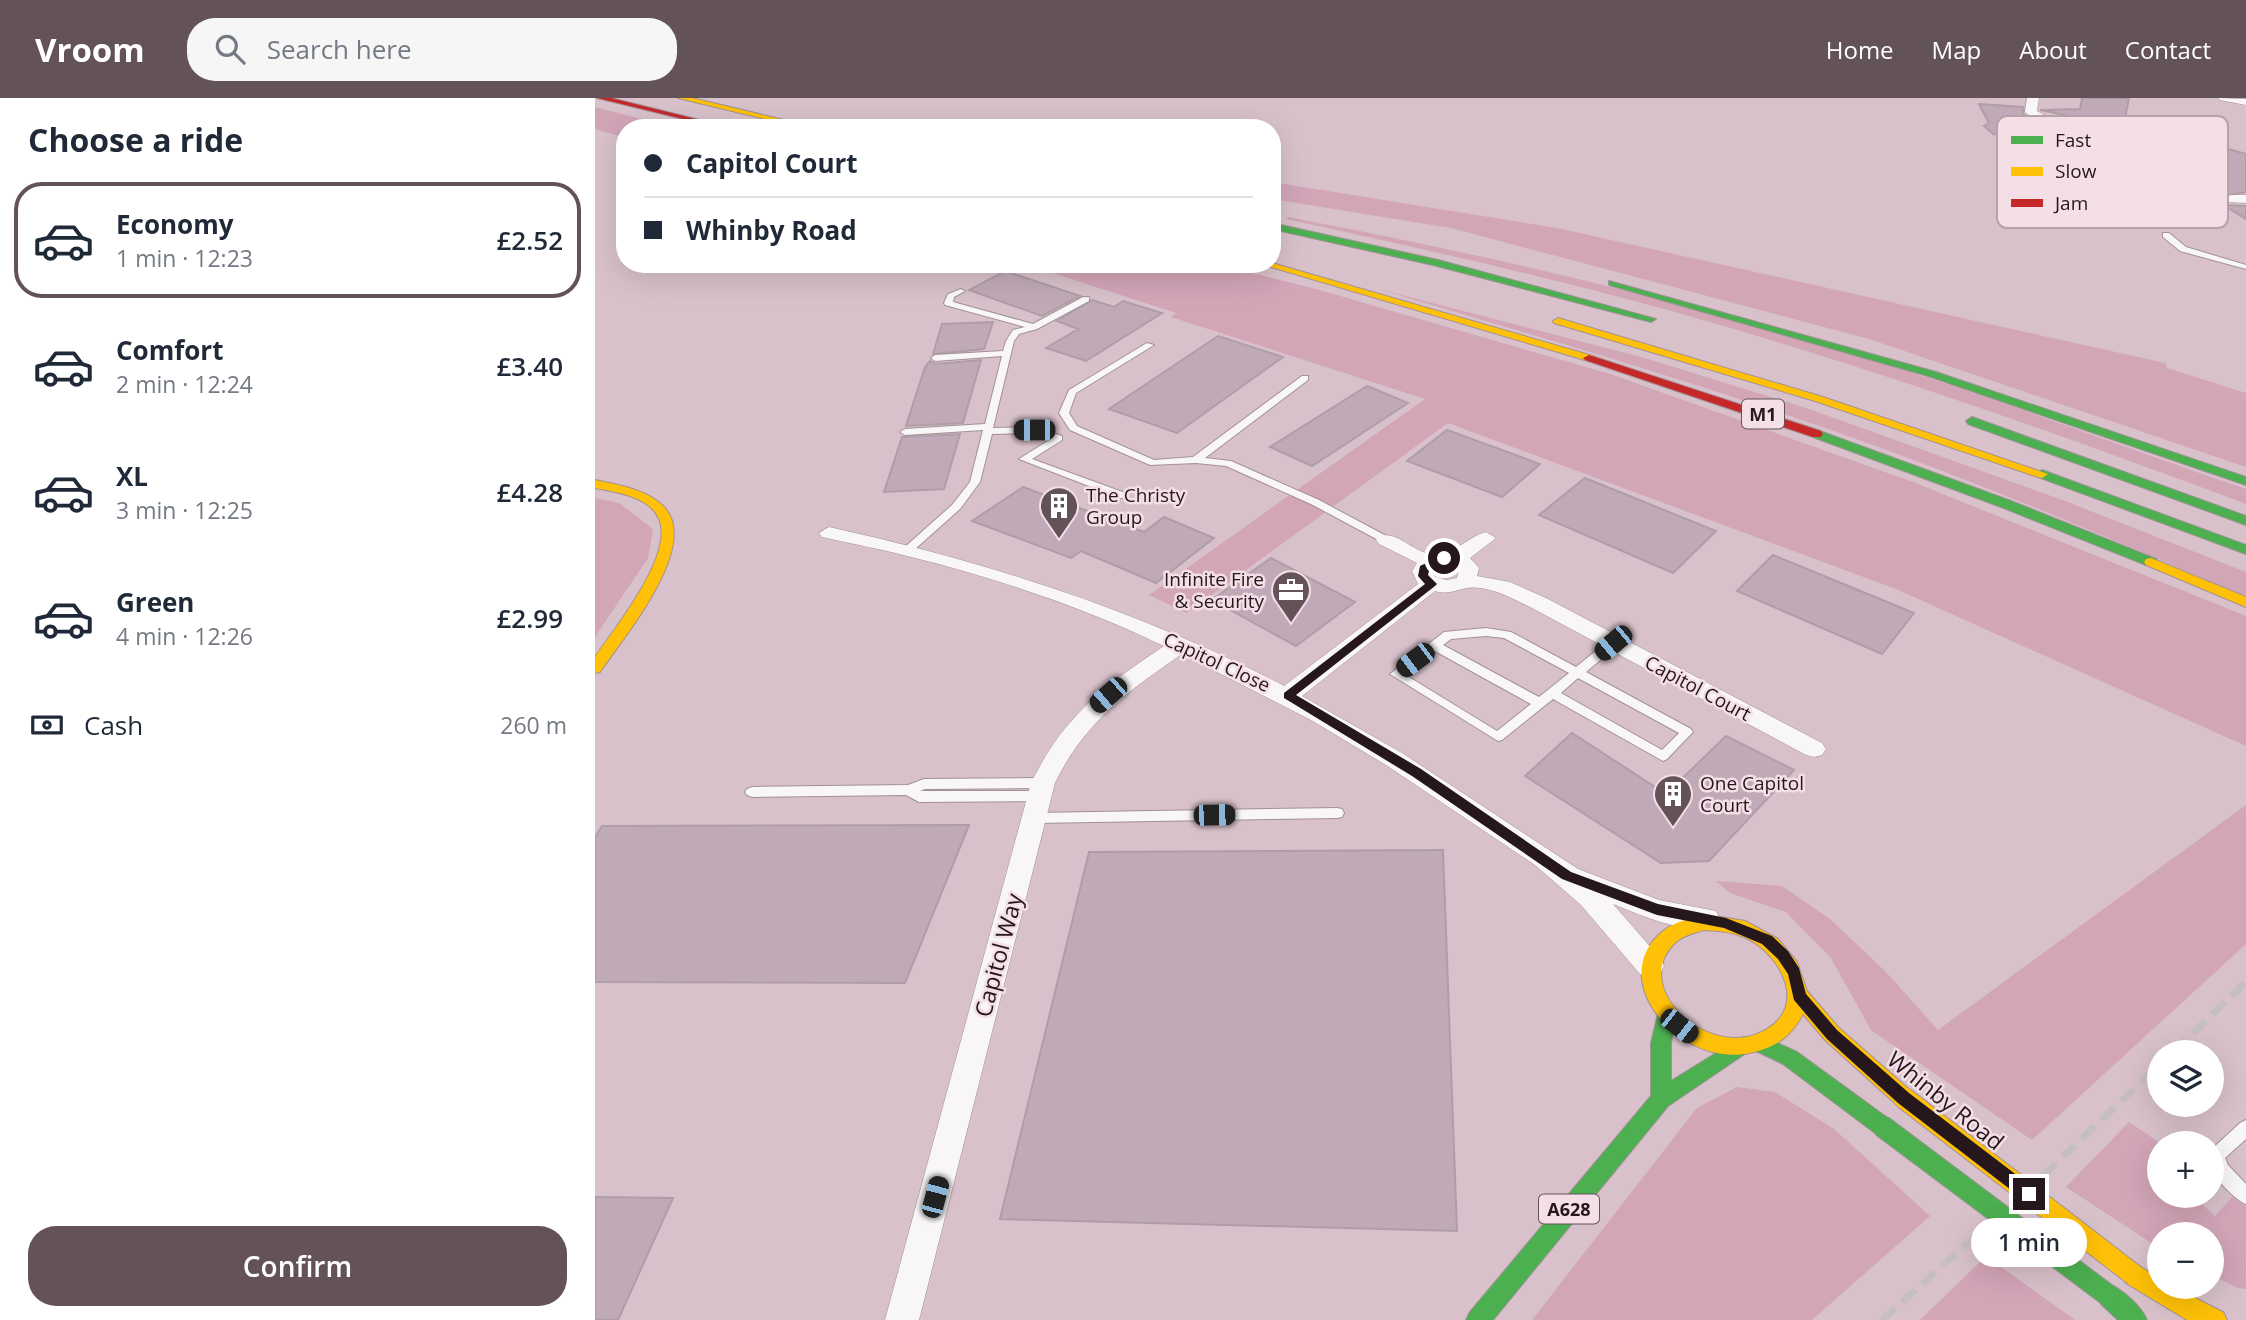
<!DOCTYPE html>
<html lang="en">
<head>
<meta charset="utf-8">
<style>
  :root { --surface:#fff; --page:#f6f6f7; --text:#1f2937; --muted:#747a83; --line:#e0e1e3; --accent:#645259 }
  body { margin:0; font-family:"Open Sans",sans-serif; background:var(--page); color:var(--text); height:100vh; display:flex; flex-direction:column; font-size:26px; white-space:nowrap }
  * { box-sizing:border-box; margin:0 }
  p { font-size:23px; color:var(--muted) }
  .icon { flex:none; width:38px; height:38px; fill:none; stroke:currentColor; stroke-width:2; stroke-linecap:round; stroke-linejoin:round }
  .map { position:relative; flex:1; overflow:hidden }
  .side { display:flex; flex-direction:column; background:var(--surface); width:595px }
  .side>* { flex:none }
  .banner { position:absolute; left:21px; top:21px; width:665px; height:154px; border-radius:28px; box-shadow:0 7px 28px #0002; display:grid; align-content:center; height:154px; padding:0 28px; background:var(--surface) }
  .fabs { position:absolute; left:1552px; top:942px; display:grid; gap:14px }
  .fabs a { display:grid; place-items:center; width:77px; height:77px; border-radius:50%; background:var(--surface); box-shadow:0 7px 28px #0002; font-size:35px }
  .end { position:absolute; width:32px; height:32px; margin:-16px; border:9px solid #25171c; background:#fff; box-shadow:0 0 0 4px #fff }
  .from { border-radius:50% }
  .bubble { position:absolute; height:49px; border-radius:24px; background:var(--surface); box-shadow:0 7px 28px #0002; font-size:23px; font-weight:600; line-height:49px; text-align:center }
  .car { position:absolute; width:21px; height:42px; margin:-21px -10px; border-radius:9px; box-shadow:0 0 5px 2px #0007; background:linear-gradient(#222 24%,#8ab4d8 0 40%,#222 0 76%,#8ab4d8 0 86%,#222 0) }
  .banner b { display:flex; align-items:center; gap:24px; height:66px; font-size:26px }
  .banner b+b { border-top:2px solid var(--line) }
  .banner i { width:18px; height:18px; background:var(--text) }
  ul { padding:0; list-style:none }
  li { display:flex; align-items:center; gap:21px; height:116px; margin:0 14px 10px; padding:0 14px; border:4px solid transparent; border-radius:28px }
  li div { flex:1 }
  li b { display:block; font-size:26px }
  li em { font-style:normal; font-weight:600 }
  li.active { border-color:var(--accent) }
  li>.icon { width:63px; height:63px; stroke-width:1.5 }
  h2 { padding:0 28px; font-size:32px; line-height:84px }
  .pay { display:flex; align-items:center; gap:18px; height:77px; padding:0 28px; font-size:26px }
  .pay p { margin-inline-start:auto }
  .cta { display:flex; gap:14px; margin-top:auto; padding:14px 28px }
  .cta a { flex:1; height:80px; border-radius:28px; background:var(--accent); color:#fff; font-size:28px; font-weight:600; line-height:80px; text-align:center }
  header { display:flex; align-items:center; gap:42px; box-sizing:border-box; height:98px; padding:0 35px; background:var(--accent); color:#fff }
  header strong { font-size:33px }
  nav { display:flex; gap:38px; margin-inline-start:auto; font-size:24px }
  .search { width:490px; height:63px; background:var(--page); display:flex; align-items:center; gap:18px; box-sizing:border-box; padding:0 24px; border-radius:28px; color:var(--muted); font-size:26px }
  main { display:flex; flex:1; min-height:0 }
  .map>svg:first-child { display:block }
</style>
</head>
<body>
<header>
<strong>Vroom</strong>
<div class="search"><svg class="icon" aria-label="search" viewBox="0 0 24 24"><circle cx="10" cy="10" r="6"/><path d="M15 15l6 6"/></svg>Search here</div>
<nav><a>Home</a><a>Map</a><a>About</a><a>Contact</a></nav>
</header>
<main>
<section class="side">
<h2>Choose a ride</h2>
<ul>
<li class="active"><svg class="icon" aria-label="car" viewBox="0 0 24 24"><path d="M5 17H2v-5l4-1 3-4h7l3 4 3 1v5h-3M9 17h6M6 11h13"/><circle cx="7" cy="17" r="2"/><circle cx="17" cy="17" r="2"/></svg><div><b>Economy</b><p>1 min · 12:23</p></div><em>£2.52</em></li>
<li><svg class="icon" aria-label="car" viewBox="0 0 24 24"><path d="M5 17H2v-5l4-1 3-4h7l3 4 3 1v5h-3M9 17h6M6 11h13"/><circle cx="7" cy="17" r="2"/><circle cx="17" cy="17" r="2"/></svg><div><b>Comfort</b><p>2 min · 12:24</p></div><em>£3.40</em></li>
<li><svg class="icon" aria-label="car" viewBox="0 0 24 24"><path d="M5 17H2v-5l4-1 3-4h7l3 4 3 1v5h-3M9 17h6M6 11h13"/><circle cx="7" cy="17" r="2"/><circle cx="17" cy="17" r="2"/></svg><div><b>XL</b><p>3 min · 12:25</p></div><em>£4.28</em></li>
<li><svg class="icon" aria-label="car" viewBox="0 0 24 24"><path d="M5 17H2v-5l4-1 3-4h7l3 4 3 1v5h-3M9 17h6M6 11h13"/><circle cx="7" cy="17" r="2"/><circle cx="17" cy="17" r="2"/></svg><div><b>Green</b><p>4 min · 12:26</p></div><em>£2.99</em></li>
</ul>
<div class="pay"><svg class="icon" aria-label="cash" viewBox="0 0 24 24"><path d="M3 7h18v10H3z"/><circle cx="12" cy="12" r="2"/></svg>Cash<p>260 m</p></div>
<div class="cta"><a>Confirm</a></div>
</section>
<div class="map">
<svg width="1651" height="1222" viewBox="0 0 1651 1222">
  <rect width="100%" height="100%" fill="#d8c1ca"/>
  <!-- green -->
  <path fill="#d2a5b7" d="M0,9L81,30H30V40L0,31Z
    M677,84L962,130L1570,265L1572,270L1651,295V369L1274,241L856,130L677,101Z
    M693,119C910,160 1127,212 1337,281C1442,316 1546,355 1651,391V406C1456,333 1258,263 1058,208C937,175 814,148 691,121Z
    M430,166H622L721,191L1015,276L1318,384L1651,518V648L1301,491L853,325L592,515L554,497L830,301L576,219L581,215Z
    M783,191L1050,260L1211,310L1470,403L1651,474V499C1523,443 1395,389 1264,342C1106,285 944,239 783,191Z
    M0,400L24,405L58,431L53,460L0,539Z
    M1651,707V846L1437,1042L1276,932L1236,860L1191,814L1135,795L1121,783L1187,788L1235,821L1291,874L1343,932Z
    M1142,989L1180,994L1239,1031L1335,1118L1217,1222H937L1102,1010Z
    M1534,1024L1565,1045L1564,1097H1597L1620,1118L1637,1099L1651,1108V1191L1642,1190L1617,1177V1136H1564V1150L1471,1089Z
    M1391,1158L1480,1222H1325Z"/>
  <!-- building -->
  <path fill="#c1aab8" stroke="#af9ea7" stroke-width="2" d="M1487,0H1534L1530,20L1579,35L1550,33L1445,12L1485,11Z
    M1384,6L1428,9V16L1436,22L1434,28L1398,36L1389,28L1394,25Z
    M1450,27L1570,48H1588L1598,45L1599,41L1651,56V94L1629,98L1632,107L1651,108V121L1562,66L1552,79L1572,97L1493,100L1476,86L1461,87L1406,44L1437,46L1481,87H1510L1518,79L1510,73L1490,74L1462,46L1445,36Z
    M410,173L485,198L447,218L374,192Z
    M497,202L519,209L528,203L567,215L491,263L451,250L483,231L462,223Z
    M398,224L389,251L338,256L347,226Z
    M623,238L688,259L582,335L514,311Z
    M386,262L368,325L311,328L330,269L335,263L340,266Z
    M772,288L813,305L717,368L675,349Z
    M852,332L945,366L907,399L812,363Z
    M365,336L349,391L289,394L307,339Z
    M990,380L1121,433L1078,475L944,417Z
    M428,389L549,434L569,419L619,440L561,485L486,453L476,460L377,423Z
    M1178,457L1319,515L1287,556L1142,493Z
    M676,460L760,504L701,548L617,502Z
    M977,635L1071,696L1131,638L1199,672L1114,763L1066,765L930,678Z
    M374,727L310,885L0,884V739L7,728Z
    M848,752L862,1133L405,1121L494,754Z
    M0,1099L78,1100L23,1222H0Z"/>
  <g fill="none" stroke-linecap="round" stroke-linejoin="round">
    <defs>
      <path id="lane" d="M1568,135H1574L1591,149L1651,167V171L1585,153L1568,139Z
        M366,191L370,193L359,199L358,204L438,226L488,199H494V203L442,231L424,236L419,243L398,330L439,329L467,338V342L437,361L533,396V400H525L424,361L456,341L438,335L397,336L385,384L365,411L319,452H311L310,450L311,448L357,407L375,384L388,332L310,337L305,334L310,331L390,326L407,258L340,263L336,260L340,257L408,253L411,243L418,232L430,229L350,207L349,205L353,196Z
        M552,245L559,247L481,295L474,315L482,328L559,362L598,359L707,278H713V282L610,360L636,363L724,402L795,440L796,442L795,444H787L716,406L631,368L601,365L555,367L475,332L464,315L474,292Z
        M891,530L916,534L981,569L1014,542H1022L1024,545L1022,548L991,574L1096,631L1098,634L1072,661L1068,663L958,601L907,642L903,643L795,576L849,534ZM891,538L909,540L974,575L944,599L848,547L856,541ZM840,553L936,606L902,633L809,576ZM983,580L1084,635L1067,652L966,595Z
        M448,680L453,682L454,685L453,688L448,690L330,691L325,693H445L450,695L452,698L450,701L445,703L324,704L311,697L157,699L152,697L150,694L152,691L157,689L313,687L329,681Z
        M742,710L747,711L749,715L747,719L742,720L439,725L434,724L432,720L434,716L439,715Z
        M1651,1022V1041L1630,1060L1633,1067L1651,1086V1106C1642,1103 1622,1083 1618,1074C1616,1067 1617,1058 1617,1051L1645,1025Z"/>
      <path id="street" d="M1432,0H1444L1442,13L1449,17L1550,36L1591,38L1597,42C1580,55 1475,29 1449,24L1441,37L1460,48L1489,77L1510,76L1516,80L1510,84H1481C1468,70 1451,46 1431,41C1420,38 1408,45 1399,38L1436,30L1439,21L1430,14Z
        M1623,0L1651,1V7L1625,2Z
        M1637,97H1651V105L1632,104V98Z
        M234,429C393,464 545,513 689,588L823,486L817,473L822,465L784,446L781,442L784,438C804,433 817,454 836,456C858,460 871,439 891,434L901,440L875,460L884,470L882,478L915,484L951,500L1227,645L1231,651L1227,657L1219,659L1211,657L937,510C918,501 894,487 873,490C860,492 853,497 840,493L707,598L807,655L983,771L1064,802L1121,813L1125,821L1121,829C1094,838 1045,817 1018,806L1065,860L1069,868L1065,876L1055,880L1045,876L986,807L940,767L791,667L716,622L587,556C534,592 488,626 460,685L324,1222H290L436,685C468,619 509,588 569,548C489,510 402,480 316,459C287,451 257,446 227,439L224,435ZM854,466L864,471L862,480L851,482L839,478V471Z"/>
      <path id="fast" d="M677,125L843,162L1061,221L1056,224L838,167L677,131Z
        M1014,183L1341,274L1651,379V387L1333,278L1014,187Z
        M1377,319L1651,418V427L1373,326L1371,323Z
        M1222,332L1416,403L1561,461L1563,464L1561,467H1551L1406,409L1218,339L1216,336Z
        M1447,372L1651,447V456L1443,379L1441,376Z
        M1071,909L1078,912L1081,918L1076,945V983L1142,942L1149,939L1157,943L1165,937L1202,954L1294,1021L1298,1028L1294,1035L1287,1038L1280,1035L1188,966L1157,951L1073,1008L898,1222H871L875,1214L1056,998V945L1064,912Z
        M1514,1186C1528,1192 1546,1208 1552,1222H1523L1506,1206L1502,1198L1506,1190Z"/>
      <path id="slow" d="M83,0H97L223,30H207Z
        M677,165L998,258L1000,260L990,262L666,166Z
        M963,220L1228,299L1453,376L1447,380L1443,379L1220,303L959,225L958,223Z
        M0,382C23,387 52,391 69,409C106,448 28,540 5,574L0,575V559C20,530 82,454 63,419C53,398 20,394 0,390Z
        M1556,460L1651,499V509L1551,467L1549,464L1551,461Z
        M1108,816L1150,823L1183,841L1202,864L1212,893L1244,930L1316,993L1319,1000L1316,1007L1309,1010L1302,1007L1230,942L1208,916C1196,938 1183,948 1159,954C1089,974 1007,882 1068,833C1079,824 1095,821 1108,816ZM1109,832C1125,833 1140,834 1155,842C1186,859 1212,907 1172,931C1116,966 1033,890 1080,845C1087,838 1099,835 1109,832Z
        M1539,1165L1564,1180V1188C1583,1188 1610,1206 1628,1214L1632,1222H1592L1531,1185L1527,1177L1531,1169Z"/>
      <path id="jam" d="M2,0H16L121,26L117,28Z
        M994,257L1226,333L1228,336L1226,339H1218L990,262L988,260Z"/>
    </defs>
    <!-- lane casing -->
    <use href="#lane" stroke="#a29197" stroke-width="2"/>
    <!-- street casing -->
    <use href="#street" stroke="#a29197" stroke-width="1"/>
    <!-- fast casing -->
    <use href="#fast" stroke="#a29197" stroke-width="2"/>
    <!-- slow casing -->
    <use href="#slow" stroke="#a29197" stroke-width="2"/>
    <!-- jam casing -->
    <use href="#jam" stroke="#a29197" stroke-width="2"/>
    <!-- lane -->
    <use href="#lane" fill="#f9f6f7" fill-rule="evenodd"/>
    <!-- street -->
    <use href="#street" fill="#f9f6f7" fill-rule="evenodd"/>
    <!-- fast -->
    <use href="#fast" fill="#4caf50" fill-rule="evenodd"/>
    <!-- slow -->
    <use href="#slow" fill="#ffc107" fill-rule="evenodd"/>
    <!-- jam -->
    <use href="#jam" fill="#c62828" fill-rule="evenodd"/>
    <!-- rail -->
    <path stroke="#c6bfc2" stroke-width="7" stroke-dasharray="18 9" stroke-linecap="butt" d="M1578,954L1651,884
      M1287,1222L1454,1072L1564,967"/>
    <defs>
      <path id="fast-bridge" d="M1287,1028L1514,1198"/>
      <path id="slow-bridge" d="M1309,1000L1539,1177"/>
    </defs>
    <!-- fast-bridge casing -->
    <use href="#fast-bridge" stroke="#a29197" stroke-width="23" stroke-linecap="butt"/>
    <!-- slow-bridge casing -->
    <use href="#slow-bridge" stroke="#a29197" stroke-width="23" stroke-linecap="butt"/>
    <!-- fast-bridge -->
    <use href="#fast-bridge" stroke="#4caf50" stroke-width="21"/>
    <!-- slow-bridge -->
    <use href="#slow-bridge" stroke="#ffc107" stroke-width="21"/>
  </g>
  <!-- route -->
  <path fill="#25171c" d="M846,458L854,460L835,469L833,477L842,486L840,488L701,597L826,671L976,774L1063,806L1131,820L1177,838L1193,853L1204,870L1211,896L1242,932L1314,995L1440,1091V1102H1429L1303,1005L1232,941L1199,902L1193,876L1183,861L1167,846L1129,830L1062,817L967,781L817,678L689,600V595L830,486L823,478L825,468Z"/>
  <!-- icons -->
  <defs>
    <symbol id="building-pin" viewBox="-11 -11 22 30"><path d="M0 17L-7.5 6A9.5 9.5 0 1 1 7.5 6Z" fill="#645259" stroke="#f4dfe6"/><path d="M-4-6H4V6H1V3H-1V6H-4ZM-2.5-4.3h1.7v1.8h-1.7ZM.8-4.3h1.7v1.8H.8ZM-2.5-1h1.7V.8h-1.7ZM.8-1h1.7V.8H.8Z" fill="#fff"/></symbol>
    <symbol id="office-pin" viewBox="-11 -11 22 30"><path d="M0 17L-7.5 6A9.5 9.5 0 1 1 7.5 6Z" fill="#645259" stroke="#f4dfe6"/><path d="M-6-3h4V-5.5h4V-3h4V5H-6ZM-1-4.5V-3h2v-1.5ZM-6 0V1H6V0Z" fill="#fff"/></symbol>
  </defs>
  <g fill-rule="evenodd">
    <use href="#building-pin" x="442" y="386" width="44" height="60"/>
    <use href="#office-pin" x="674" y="470" width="44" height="60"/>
    <use href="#building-pin" x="1056" y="674" width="44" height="60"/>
  </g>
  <g text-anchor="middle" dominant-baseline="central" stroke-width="5" stroke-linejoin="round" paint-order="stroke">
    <!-- shield labels -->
    <g fill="#f4dfe6" stroke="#635359" stroke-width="2">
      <rect x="1147" y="301.5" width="42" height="29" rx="5"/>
      <rect x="944" y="1096.5" width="60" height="29" rx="5"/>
    </g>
    <g font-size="18" font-weight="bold" fill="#25171c">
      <text x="1168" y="316">M1</text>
      <text x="974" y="1111">A628</text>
    </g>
    <!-- poi labels -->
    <g font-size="19" fill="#25171c" stroke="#f4dfe6" text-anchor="start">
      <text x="491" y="397">The Christy<tspan x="491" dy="22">Group</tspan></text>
      <text x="669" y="481" text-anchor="end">Infinite Fire<tspan x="669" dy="22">&amp; Security</tspan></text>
      <text x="1105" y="685">One Capitol<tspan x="1105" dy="22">Court</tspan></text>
    </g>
    <!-- street labels -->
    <g font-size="19" fill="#25171c" stroke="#f4dfe6">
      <text transform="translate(622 564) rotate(25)">Capitol Close</text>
      <text transform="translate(1103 590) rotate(28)">Capitol Court</text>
    </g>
    <!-- near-street labels -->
    <g font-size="23" fill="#25171c" stroke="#f4dfe6">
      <text transform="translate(403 857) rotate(-75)">Capitol Way</text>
      <text transform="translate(1351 1002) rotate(39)">Whinby Road</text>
    </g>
  </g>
  <!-- legend -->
  <rect x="1402" y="18" width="231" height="112" rx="10" fill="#f4dfe6" stroke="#b6a3a9" stroke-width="2"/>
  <rect x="1416" y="38" width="32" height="8" fill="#4caf50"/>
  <rect x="1416" y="69" width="32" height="9" fill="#ffc107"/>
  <rect x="1416" y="101" width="32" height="8" fill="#c62828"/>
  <g font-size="19" fill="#25171c">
    <text x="1460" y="49">Fast</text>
    <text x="1460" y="80">Slow</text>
    <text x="1460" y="112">Jam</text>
  </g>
</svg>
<div class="fabs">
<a><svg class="icon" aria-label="layers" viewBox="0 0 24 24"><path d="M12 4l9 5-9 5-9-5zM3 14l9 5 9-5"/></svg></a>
<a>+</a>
<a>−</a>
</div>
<i class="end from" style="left:849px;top:460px"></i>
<i class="end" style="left:1434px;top:1096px"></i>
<div class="bubble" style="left:1376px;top:1120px;width:116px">1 min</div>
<i class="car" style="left:439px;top:332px;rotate:270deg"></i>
<i class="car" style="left:1018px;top:545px;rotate:230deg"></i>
<i class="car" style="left:820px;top:562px;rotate:233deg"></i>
<i class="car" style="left:513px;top:597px;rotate:229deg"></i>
<i class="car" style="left:619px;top:717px;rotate:89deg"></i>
<i class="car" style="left:1084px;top:928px;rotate:128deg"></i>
<i class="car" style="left:340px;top:1099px;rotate:15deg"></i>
<div class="banner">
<b><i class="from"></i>Capitol Court</b>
<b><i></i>Whinby Road</b>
</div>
</div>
</main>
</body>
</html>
